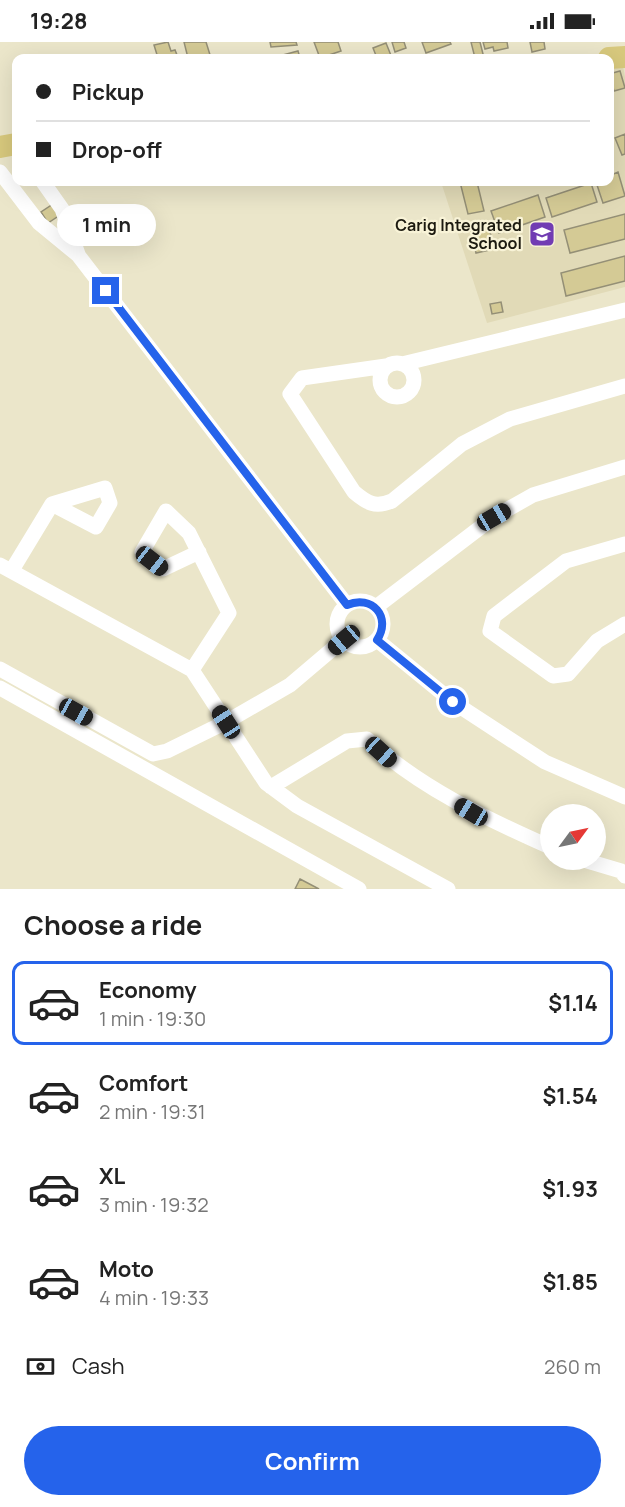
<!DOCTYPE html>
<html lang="en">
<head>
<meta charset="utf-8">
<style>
  :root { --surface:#fff; --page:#f6f6f6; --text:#222; --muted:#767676; --line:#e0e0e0; --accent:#2563eb }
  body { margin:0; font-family:Manrope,sans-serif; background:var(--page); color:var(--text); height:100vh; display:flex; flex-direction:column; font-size:22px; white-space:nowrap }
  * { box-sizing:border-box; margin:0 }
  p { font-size:20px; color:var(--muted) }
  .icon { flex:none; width:33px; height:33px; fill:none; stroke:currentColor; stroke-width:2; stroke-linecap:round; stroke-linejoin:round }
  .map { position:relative; height:847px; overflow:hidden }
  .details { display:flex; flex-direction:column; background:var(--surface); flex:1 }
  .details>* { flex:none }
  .top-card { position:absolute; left:12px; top:12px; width:602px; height:132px; border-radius:12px; box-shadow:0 6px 24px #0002; display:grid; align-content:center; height:132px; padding:0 24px; background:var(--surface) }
  .needle { width:39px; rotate:57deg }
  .controls { position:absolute; left:540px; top:762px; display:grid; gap:12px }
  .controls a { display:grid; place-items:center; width:66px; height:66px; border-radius:50%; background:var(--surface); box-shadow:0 6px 24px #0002; font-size:30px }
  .end { position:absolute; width:27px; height:27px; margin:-14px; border:8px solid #2563eb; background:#fff; box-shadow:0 0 0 3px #fff }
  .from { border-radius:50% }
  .bubble { position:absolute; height:42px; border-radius:21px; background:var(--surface); box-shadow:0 6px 24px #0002; font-size:20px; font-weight:700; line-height:42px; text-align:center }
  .car { position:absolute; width:18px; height:36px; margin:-18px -9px; border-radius:8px; box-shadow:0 0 4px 2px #0007; background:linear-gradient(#222 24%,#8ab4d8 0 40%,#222 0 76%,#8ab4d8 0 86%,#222 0) }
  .top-card b { display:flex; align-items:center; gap:21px; height:57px; font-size:22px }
  .top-card b+b { border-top:2px solid var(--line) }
  .top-card i { width:15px; height:15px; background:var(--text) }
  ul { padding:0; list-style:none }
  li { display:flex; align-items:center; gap:18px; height:84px; margin:0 12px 9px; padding:0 12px; border:3px solid transparent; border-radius:12px }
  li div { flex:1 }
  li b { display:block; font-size:22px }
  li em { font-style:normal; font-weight:700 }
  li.active { border-color:var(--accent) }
  li>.icon { width:54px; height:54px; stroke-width:1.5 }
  h2 { padding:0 24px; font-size:27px; line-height:72px }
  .pay { display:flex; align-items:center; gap:15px; height:66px; padding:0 24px; font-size:22px }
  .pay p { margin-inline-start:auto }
  .cta { display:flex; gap:12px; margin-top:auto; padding:12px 24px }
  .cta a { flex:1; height:69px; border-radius:36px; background:var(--accent); color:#fff; font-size:24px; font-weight:700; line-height:69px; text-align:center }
  .status { display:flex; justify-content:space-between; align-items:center; height:42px; padding:0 30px; background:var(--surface); direction:ltr }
  .status svg { height:16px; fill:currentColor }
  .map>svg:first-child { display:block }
</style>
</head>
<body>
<div class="status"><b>19:28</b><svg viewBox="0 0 49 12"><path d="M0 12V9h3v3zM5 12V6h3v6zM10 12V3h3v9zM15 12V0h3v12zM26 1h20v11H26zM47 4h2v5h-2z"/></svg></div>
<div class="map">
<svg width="625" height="847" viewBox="0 0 625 847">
  <rect width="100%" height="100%" fill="#ebe6ca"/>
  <!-- built -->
  <path fill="#e1dab7" d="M623,24L625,35V245L487,281L441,140H609V27Z"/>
  <!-- building -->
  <path fill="#d4ca95" stroke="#948f76" stroke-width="1.5" d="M168,0L171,9L175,8L177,13L158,16L154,3Z
    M184,0H206L211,16H188Z
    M270,0H296L297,3L271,5Z
    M314,0H338L341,9L320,16Z
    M392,0H404L406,6L395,10Z
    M422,0H450L451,2L426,11Z
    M471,0H480L484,16H475Z
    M483,0H507L508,6L494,9L493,5L485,7Z
    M530,0H544L545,7L532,10Z
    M386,1L392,16H377L373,6Z
    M298,9L300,16H275V15Z
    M620,29L625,46L614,49L609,32Z
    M625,92V112L622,113L615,96Z
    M618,130L625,154L603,161L596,140H609V134Z
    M460,140H477L484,169L468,172Z
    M591,141L597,160L552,175L546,156Z
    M538,153L545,175L499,191L491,169Z
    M53,162L60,173L48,181L41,170Z
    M625,172V197L570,211L564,188Z
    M489,186L494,207L476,211L471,190Z
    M625,214V239L566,254L561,231Z
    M501,260L503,270L492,272L490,262Z
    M300,837L319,847H295Z"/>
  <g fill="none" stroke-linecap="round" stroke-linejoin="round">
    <!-- minor -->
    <path stroke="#fff" stroke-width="15" d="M0,130L39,181L78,213L347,563
      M43,140L62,167L78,212
      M380 338a17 17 0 1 1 34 0a17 17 0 1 1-34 0Z
      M402,322L625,268
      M386,324L302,336L290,352L354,450C367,461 375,466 392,459L462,402L510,377L625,344
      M625,502L566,519L494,574L490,589L553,634L568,632L597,599L625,582
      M0,523L192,628L266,741L297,764L448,847
      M12,528L52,462L105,446L110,461L96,485L52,462
      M337 582a23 23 0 1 1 46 0a23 23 0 1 1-46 0Z
      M376,565L494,475L533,453L625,425
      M377,598L453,660L545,720L625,755
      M0,627L153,712L167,709L226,680L290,643L343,598
      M192,628L229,571L189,491L166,469L142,510L163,527L199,510
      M0,646L359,847
      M271,745L347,699L367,697C420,746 485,776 550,805
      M584,818L621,829L625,834"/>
    <!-- highway -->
    <path stroke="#d8c97d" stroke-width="22" d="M609,16L625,15
      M0,105L16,102"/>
  </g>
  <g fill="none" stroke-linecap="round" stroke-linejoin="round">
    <!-- route -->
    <path stroke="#2563eb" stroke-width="8" d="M106,249L347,563C372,552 392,575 377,598L453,660"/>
  </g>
  <!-- icons -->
  <defs>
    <symbol id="school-square" viewBox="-11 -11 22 22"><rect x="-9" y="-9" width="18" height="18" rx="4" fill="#713cb3" stroke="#f8f3d7"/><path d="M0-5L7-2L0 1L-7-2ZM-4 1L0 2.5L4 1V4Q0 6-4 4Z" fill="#fff"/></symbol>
  </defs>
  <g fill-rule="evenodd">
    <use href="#school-square" x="527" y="177" width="30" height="30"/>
  </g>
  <g text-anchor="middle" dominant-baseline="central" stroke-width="4.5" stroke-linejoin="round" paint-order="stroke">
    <!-- poi labels -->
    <g font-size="16" font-weight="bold" fill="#1c1a10" stroke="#f8f3d7" text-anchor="end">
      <text x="522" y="183">Carig Integrated<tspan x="522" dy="18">School</tspan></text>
    </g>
  </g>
</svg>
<div class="controls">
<a><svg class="needle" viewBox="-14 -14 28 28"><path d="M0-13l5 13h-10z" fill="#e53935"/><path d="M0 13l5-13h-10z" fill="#767676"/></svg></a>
</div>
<i class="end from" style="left:453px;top:660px"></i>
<i class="end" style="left:106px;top:249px"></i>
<div class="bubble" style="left:57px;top:162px;width:99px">1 min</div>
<i class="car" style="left:494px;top:475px;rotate:60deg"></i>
<i class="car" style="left:152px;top:519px;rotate:128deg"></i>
<i class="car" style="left:344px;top:598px;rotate:230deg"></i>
<i class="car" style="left:76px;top:670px;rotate:119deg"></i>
<i class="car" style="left:226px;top:680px;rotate:327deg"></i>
<i class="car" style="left:381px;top:710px;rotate:132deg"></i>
<i class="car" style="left:471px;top:770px;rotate:301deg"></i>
<div class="top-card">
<b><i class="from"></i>Pickup</b>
<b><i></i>Drop-off</b>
</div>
</div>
<section class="details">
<h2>Choose a ride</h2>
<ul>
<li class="active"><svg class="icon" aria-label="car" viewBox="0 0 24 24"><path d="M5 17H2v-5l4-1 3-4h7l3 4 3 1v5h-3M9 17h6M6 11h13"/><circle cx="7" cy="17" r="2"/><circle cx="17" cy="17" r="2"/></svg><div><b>Economy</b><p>1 min · 19:30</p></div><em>$1.14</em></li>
<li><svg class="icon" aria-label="car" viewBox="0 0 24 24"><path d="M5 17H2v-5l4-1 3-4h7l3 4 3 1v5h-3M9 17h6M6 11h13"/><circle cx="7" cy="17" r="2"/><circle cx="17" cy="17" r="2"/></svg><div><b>Comfort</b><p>2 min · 19:31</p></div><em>$1.54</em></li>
<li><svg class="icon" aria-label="car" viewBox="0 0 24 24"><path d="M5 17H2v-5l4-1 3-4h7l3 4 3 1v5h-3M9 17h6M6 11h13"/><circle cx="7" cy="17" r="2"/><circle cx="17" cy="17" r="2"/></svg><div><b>XL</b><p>3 min · 19:32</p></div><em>$1.93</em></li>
<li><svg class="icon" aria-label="car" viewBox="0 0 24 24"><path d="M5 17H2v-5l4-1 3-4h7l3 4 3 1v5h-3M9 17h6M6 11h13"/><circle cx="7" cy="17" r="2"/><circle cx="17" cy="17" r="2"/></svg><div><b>Moto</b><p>4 min · 19:33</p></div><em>$1.85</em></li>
</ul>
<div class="pay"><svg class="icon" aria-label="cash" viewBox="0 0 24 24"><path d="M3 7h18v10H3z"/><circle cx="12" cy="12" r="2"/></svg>Cash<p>260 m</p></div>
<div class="cta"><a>Confirm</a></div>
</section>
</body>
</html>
